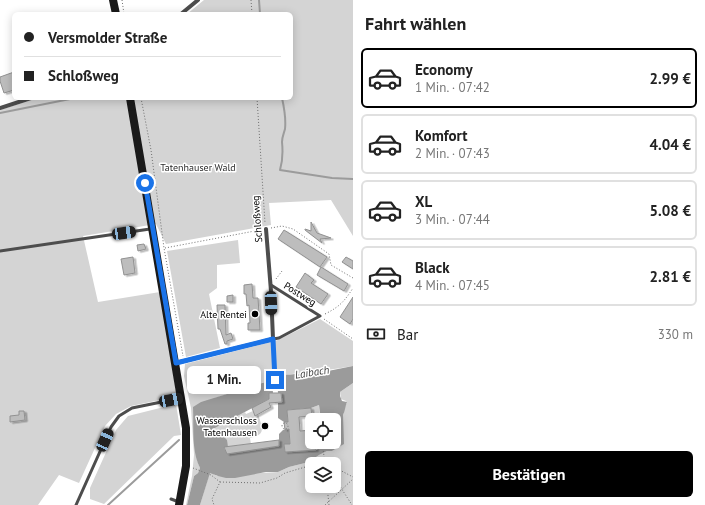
<!DOCTYPE html>
<html lang="de">
<head>
<meta charset="utf-8">
<style>
  :root { --surface:#fff; --page:#f6f6f6; --text:#222; --muted:#767676; --line:#e0e0e0; --accent:#000 }
  body { margin:0; font-family:"PT Sans",sans-serif; background:var(--page); color:var(--text); height:100vh; display:flex; flex-direction:column; font-size:15px; white-space:nowrap }
  * { box-sizing:border-box; margin:0 }
  p { font-size:13px; color:var(--muted) }
  .icon { flex:none; width:22px; height:22px; fill:none; stroke:currentColor; stroke-width:2; stroke-linecap:round; stroke-linejoin:round }
  .map { position:relative; flex:1; overflow:hidden }
  .panel { display:flex; flex-direction:column; background:var(--surface); width:352px }
  .panel>* { flex:none }
  .guide { position:absolute; left:12px; top:12px; width:281px; height:88px; border-radius:6px; box-shadow:0 2px 10px #0003; display:grid; align-content:center; height:88px; padding:0 12px; background:var(--surface) }
  .tools { position:absolute; left:305px; top:413px; display:grid; gap:8px }
  .tools a { display:grid; place-items:center; width:36px; height:36px; border-radius:6px; background:var(--surface); box-shadow:0 2px 10px #0003; font-size:20px }
  .end { position:absolute; width:18px; height:18px; margin:-9px; border:5px solid #1a73e8; background:#fff; box-shadow:0 0 0 2px #fff }
  .from { border-radius:50% }
  .bubble { position:absolute; height:28px; border-radius:6px; background:var(--surface); box-shadow:0 2px 10px #0003; font-size:13px; font-weight:800; line-height:28px; text-align:center }
  .car { position:absolute; width:12px; height:24px; margin:-12px -6px; border-radius:5px; box-shadow:0 0 3px 1px #0007; background:linear-gradient(#222 24%,#8ab4d8 0 40%,#222 0 76%,#8ab4d8 0 86%,#222 0) }
  .guide b { display:flex; align-items:center; gap:14px; height:38px; font-size:15px }
  .guide b+b { border-top:1px solid var(--line) }
  .guide i { width:10px; height:10px; background:var(--text) }
  ul { padding:0; list-style:none }
  li { display:flex; align-items:center; gap:12px; height:60px; margin:0 8px 6px; padding:0 4px; border:2px solid var(--line); border-radius:6px }
  li div { flex:1 }
  li b { display:block; font-size:15px }
  li em { font-style:normal; font-weight:800 }
  li.on { border-color:var(--accent) }
  li>.icon { width:36px; height:36px; stroke-width:1.5 }
  h2 { padding:0 12px; font-size:18px; line-height:48px }
  .pay { display:flex; align-items:center; gap:10px; height:44px; padding:0 12px; font-size:15px }
  .pay p { margin-inline-start:auto }
  .button { display:flex; gap:8px; margin-top:auto; padding:8px 12px }
  .button a { flex:1; height:46px; border-radius:6px; background:var(--accent); color:#fff; font-size:16px; font-weight:800; line-height:46px; text-align:center }
  main { display:flex; flex:1; min-height:0 }
  .map>svg:first-child { display:block }
</style>
</head>
<body>
<main>
<div class="map">
<svg width="353" height="505" viewBox="0 0 353 505">
  <defs>
    <filter id="shadow"><feDropShadow dx="2.5" dy="1.5" stdDeviation="0" flood-color="#0004"/></filter>
  </defs>
  <rect width="100%" height="100%" fill="#fff"/>
  <!-- green -->
  <path fill="#d4d4d4" fill-rule="evenodd" d="M204,0H353V236L331,200L269,203L271,225L166,244L156,224L83,236L98,302L160,292L176,391L175,397L131,406L116,414L105,426L79,483L59,475L38,505H0V110L38,98H291V14H187Z
    M238,240L240,263L217,265V288L209,294L220,348L186,357L167,251Z
    M320,319L353,341V366C333,370 312,371 292,374C284,375 279,380 271,380L215,398L197,460L200,468L198,473L194,476L187,505H186L192,476L194,455L191,408L184,376L185,364L278,340Z
    M353,383V505H200L210,472L217,476L278,472L289,467L309,462L319,455L327,451H332L343,444V415C345,411 343,407 347,403L346,401L341,399L340,392ZM312,464H334V486H312Z
    M176,404L181,435L174,436L104,504L90,499V488L116,430L128,416Z
    M319,405L320,415L312,416L311,408Z
    M253,411L255,415L258,414C262,427 267,435 250,438L251,444L228,447L222,437H219L215,428L245,412L246,414Z"/>
  <!-- water -->
  <path fill="#9b9b9b" d="M353,366V383L340,392V396L342,401L347,402C345,407 345,411 343,415L344,444L332,451H327L319,455L309,462L289,467L278,472H266L235,478H226L218,476L210,473L200,505H187L194,476L198,473L200,468C191,450 194,426 193,407L201,402L272,380L273,393H269V399L215,428L219,437H224L227,440L228,447L224,448L227,453L279,446V434L283,430L289,429L290,444H284L285,452L316,450L324,447V442H334V420H321L319,405L311,408L287,410L288,422H284L278,418V403L282,402L281,393H278L277,380L285,375L328,371Z"/>
  <g fill="none" stroke-linecap="round" stroke-linejoin="round">
    <!-- stream -->
    <path stroke="#9b9b9b" stroke-width="2" d="M259,0L260,14
      M282,98C284,107 286,120 285,129C284,133 282,137 282,142C283,152 283,160 280,170L332,178L353,179
      M0,113L75,98
      M108,505L179,440"/>
  </g>
  <!-- building -->
  <path fill="#bdbdbd" stroke="#919191" filter="url(#shadow)" d="M14,72V90L4,93L0,81V77Z
    M311,222L317,233L331,238L320,239L322,243L305,230V229L311,231Z
    M284,230L327,257L320,267L278,239Z
    M144,244L146,249L138,251L137,245Z
    M133,257L135,273L124,275L121,259Z
    M346,257L353,261V269L342,262Z
    M321,267L348,284L344,291L317,275Z
    M305,273L314,280L311,283L328,294L321,304L296,287Z
    M252,284L253,298H258L260,330H248V323H250L249,305L247,306L246,294H244V285Z
    M233,295V302H227V296Z
    M353,297V319L350,324L340,317Z
    M217,305H225L226,335L231,333L233,339L227,341V344H225L220,329H218Z
    M269,393H281L282,402L269,403L271,407L255,416L252,408L269,399Z
    M311,408L312,416L299,417L300,431L312,430V442H315L316,450L285,452L284,444H290L289,429L285,430L284,422H288L287,410Z
    M19,411H24L25,420L10,422V416L19,415Z
    M279,440V446L227,454L224,447Z"/>
  <g fill="none" stroke-linecap="round" stroke-linejoin="round">
    <!-- path -->
    <path stroke="#6f6f6f" stroke-width="1" stroke-dasharray="1 2" stroke-linecap="butt" d="M122,0L124,14
      M251,0L252,14
      M141,98L151,150L164,248L183,356
      M257,98L265,223
      M271,228L282,226L293,229L329,254L331,265L353,278
      M165,248L260,230
      M276,279L282,271
      M325,314C339,307 344,302 353,288
      M324,319L353,339
      M282 426a3 3 0 1 1 6 0a3 3 0 1 1-6 0Z
      M322,442L325,463L327,464
      M313,464L324,459
      M334,467L353,477
      M193,468L211,475L220,482L212,499L214,505
      M334,477L352,505
      M220,482L260,483L277,478L285,473L312,465
      M327,486L329,505
      M325,505L353,479"/>
    <!-- lane -->
    <path stroke="#4d4d4d" stroke-width="3" d="M0,251L150,229
      M271,285L320,316
      M275,380L273,339L279,338L320,316
      M171,499L179,502
      M76,505L111,427L119,416L132,408L181,398"/>
    <!-- street -->
    <path stroke="#4d4d4d" stroke-width="4" d="M181,14L198,0
      M0,108L31,98
      M176,363L273,339L271,291L266,229"/>
    <!-- secondary -->
    <path stroke="#1a1a1a" stroke-width="8" d="M113,0L116,14
      M130,98L186,428V466L179,505"/>
  </g>
  <g fill="none" stroke-linecap="round" stroke-linejoin="round">
    <!-- route -->
    <path stroke="#1a73e8" stroke-width="5" d="M145,183L176,363L273,339L275,380"/>
  </g>
  <!-- markers -->
  <g fill="#000" stroke="#fff" stroke-width="1.5">
    <circle cx="255" cy="314" r="4"/>
    <circle cx="265" cy="426" r="4"/>
  </g>
  <g text-anchor="middle" dominant-baseline="central" stroke-width="3" stroke-linejoin="round" paint-order="stroke">
    <!-- park labels -->
    <g font-size="10" fill="#2b2b2b" stroke="#fff">
      <text x="198" y="167">Tatenhauser Wald</text>
    </g>
    <!-- street labels -->
    <g font-size="10" fill="#000" stroke="#fff">
      <text transform="translate(257 219) rotate(-94)">Schloßweg</text>
      <text transform="translate(300 294) rotate(32)">Postweg</text>
    </g>
    <!-- poi labels -->
    <g font-size="10" fill="#000" stroke="#fff" text-anchor="end">
      <text x="247" y="314">Alte Rentei</text>
      <text x="257" y="420">Wasserschloss<tspan x="257" dy="12">Tatenhausen</tspan></text>
    </g>
    <!-- water labels -->
    <g font-size="11" font-style="italic" fill="#3c3c3c" stroke="#fff">
      <text transform="translate(312 372) rotate(-9)">Laibach</text>
    </g>
  </g>
</svg>
<div class="tools">
<a><svg class="icon" aria-label="locate" viewBox="0 0 24 24"><circle cx="12" cy="12" r="6"/><path d="M12 2v4M12 18v4M2 12h4M18 12h4"/></svg></a>
<a><svg class="icon" aria-label="layers" viewBox="0 0 24 24"><path d="M12 4l9 5-9 5-9-5zM3 14l9 5 9-5"/></svg></a>
</div>
<i class="end from" style="left:145px;top:183px"></i>
<i class="end" style="left:275px;top:380px"></i>
<div class="bubble" style="left:187px;top:366px;width:74px">1 Min.</div>
<i class="car" style="left:124px;top:233px;rotate:82deg"></i>
<i class="car" style="left:271px;top:303px;rotate:178deg"></i>
<i class="car" style="left:171px;top:400px;rotate:79deg"></i>
<i class="car" style="left:105px;top:440px;rotate:24deg"></i>
<div class="guide">
<b><i class="from"></i>Versmolder Straße</b>
<b><i></i>Schloßweg</b>
</div>
</div>
<section class="panel">
<h2>Fahrt wählen</h2>
<ul>
<li class="on"><svg class="icon" aria-label="car" viewBox="0 0 24 24"><path d="M5 17H2v-5l4-1 3-4h7l3 4 3 1v5h-3M9 17h6M6 11h13"/><circle cx="7" cy="17" r="2"/><circle cx="17" cy="17" r="2"/></svg><div><b>Economy</b><p>1 Min. · 07:42</p></div><em>2.99 €</em></li>
<li><svg class="icon" aria-label="car" viewBox="0 0 24 24"><path d="M5 17H2v-5l4-1 3-4h7l3 4 3 1v5h-3M9 17h6M6 11h13"/><circle cx="7" cy="17" r="2"/><circle cx="17" cy="17" r="2"/></svg><div><b>Komfort</b><p>2 Min. · 07:43</p></div><em>4.04 €</em></li>
<li><svg class="icon" aria-label="car" viewBox="0 0 24 24"><path d="M5 17H2v-5l4-1 3-4h7l3 4 3 1v5h-3M9 17h6M6 11h13"/><circle cx="7" cy="17" r="2"/><circle cx="17" cy="17" r="2"/></svg><div><b>XL</b><p>3 Min. · 07:44</p></div><em>5.08 €</em></li>
<li><svg class="icon" aria-label="car" viewBox="0 0 24 24"><path d="M5 17H2v-5l4-1 3-4h7l3 4 3 1v5h-3M9 17h6M6 11h13"/><circle cx="7" cy="17" r="2"/><circle cx="17" cy="17" r="2"/></svg><div><b>Black</b><p>4 Min. · 07:45</p></div><em>2.81 €</em></li>
</ul>
<div class="pay"><svg class="icon" aria-label="cash" viewBox="0 0 24 24"><path d="M3 7h18v10H3z"/><circle cx="12" cy="12" r="2"/></svg>Bar<p>330 m</p></div>
<div class="button"><a>Bestätigen</a></div>
</section>
</main>
</body>
</html>
